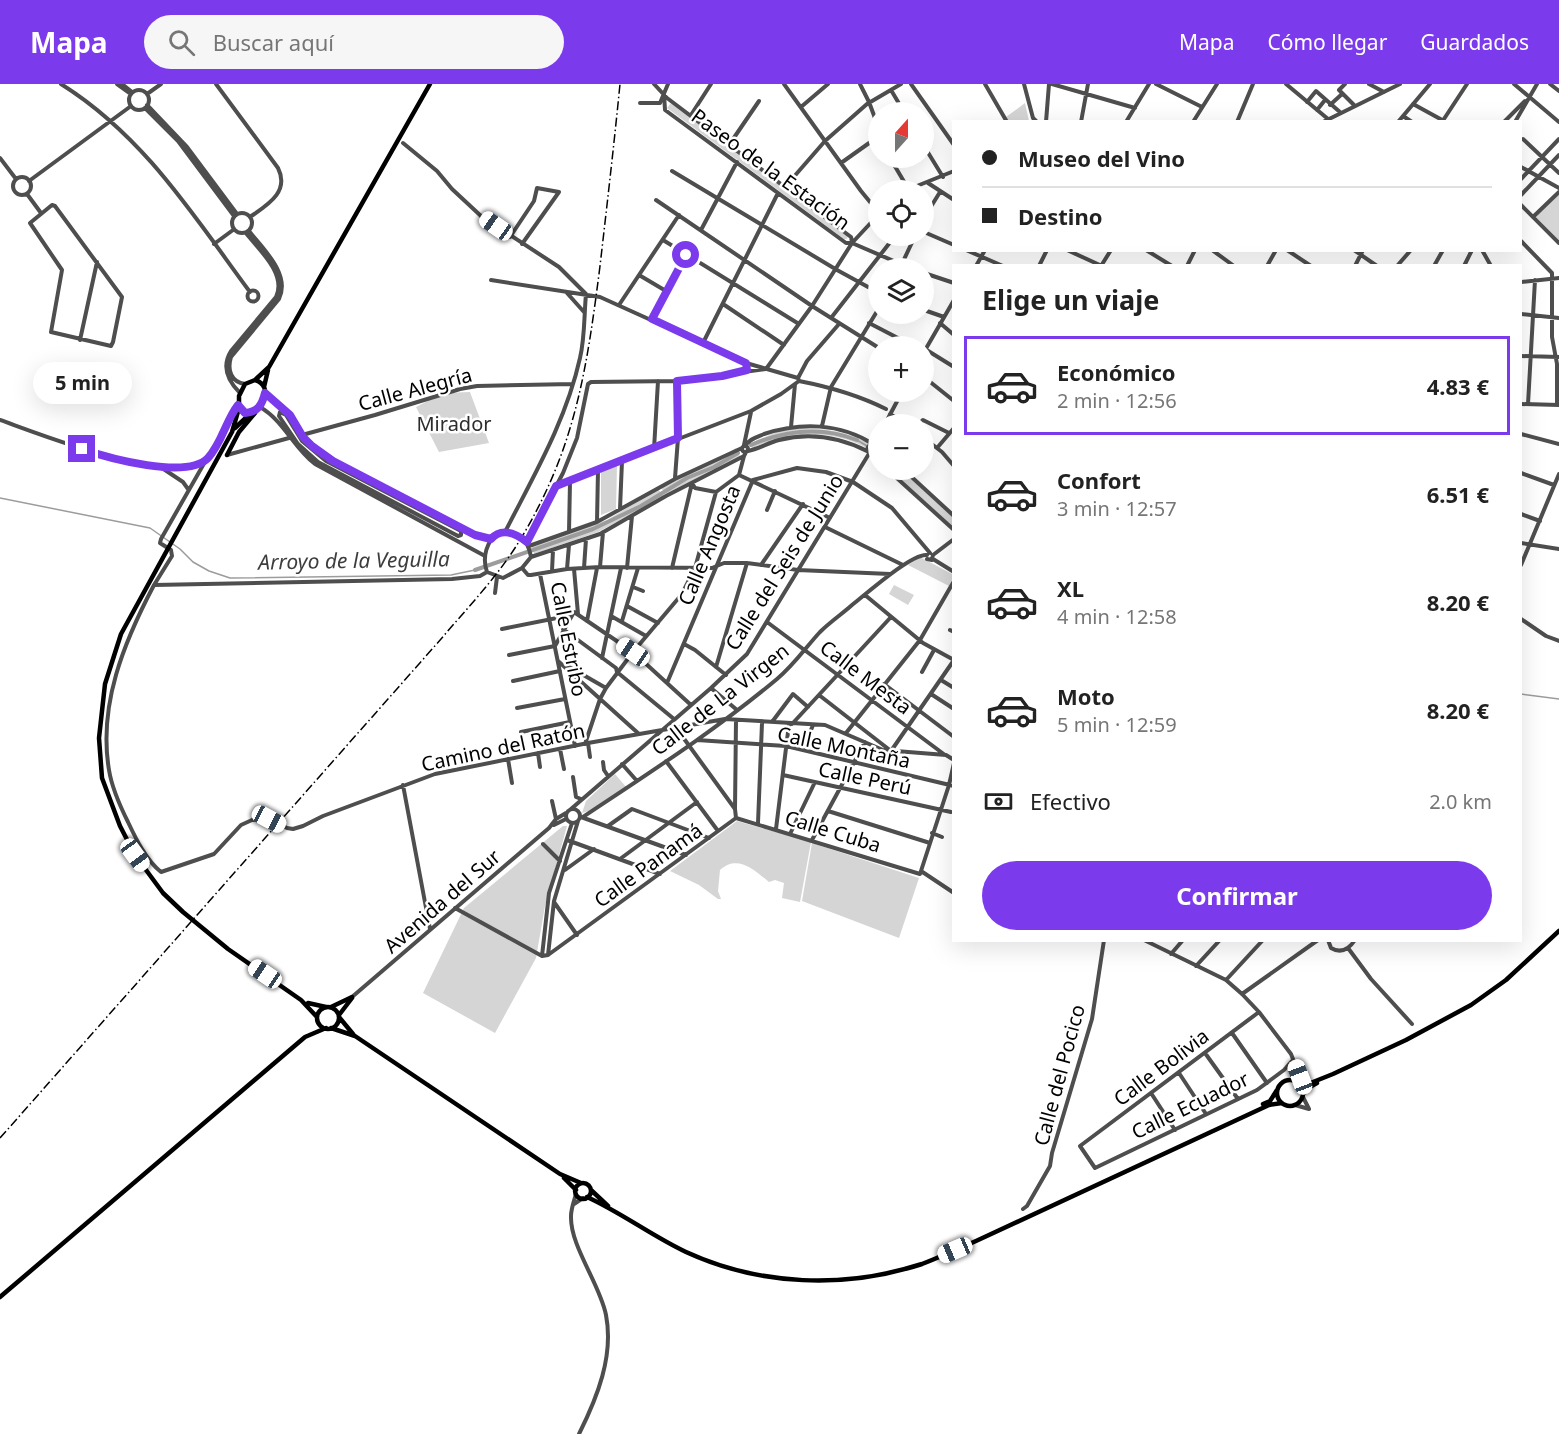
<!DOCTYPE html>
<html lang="es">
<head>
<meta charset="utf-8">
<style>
  :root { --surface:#fff; --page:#f6f6f6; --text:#222; --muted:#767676; --line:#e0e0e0; --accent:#7c3aed }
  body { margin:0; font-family:"Noto Sans",sans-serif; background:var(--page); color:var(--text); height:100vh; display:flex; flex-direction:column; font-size:22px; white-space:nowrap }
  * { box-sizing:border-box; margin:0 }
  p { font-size:20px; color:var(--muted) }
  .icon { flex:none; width:33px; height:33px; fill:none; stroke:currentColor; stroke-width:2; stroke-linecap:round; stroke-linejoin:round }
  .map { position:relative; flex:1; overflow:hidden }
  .panel { position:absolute; left:952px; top:180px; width:570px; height:678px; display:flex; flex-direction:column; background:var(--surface); border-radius:0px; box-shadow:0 6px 24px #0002 }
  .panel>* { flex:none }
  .banner { position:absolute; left:952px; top:36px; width:570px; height:132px; border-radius:0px; box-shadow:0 6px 24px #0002; display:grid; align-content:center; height:132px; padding:0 30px; background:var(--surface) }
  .needle { width:39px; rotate:21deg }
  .tools { position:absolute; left:868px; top:18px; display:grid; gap:12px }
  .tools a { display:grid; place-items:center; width:66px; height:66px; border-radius:50%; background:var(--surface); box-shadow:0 6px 24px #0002; font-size:30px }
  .end { position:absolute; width:27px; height:27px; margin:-14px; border:8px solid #7c3aed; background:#fff; box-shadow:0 0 0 3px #fff }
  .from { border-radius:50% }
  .bubble { position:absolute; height:42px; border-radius:21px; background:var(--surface); box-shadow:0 6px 24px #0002; font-size:20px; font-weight:700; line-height:42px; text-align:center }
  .car { position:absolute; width:18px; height:36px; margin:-18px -9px; border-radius:8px; box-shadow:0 0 4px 2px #0007; background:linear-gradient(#fff 24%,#345 0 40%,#fff 0 76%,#345 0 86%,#fff 0) }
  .banner b { display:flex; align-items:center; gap:21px; height:57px; font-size:22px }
  .banner b+b { border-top:2px solid var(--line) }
  .banner i { width:15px; height:15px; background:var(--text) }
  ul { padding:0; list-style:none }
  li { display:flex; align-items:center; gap:18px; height:99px; margin:0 12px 9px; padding:0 18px; border:3px solid transparent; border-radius:0px }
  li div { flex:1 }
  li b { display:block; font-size:22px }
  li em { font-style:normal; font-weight:700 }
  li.active { border-color:var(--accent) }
  li>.icon { width:54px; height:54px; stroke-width:1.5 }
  h2 { padding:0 30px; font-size:27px; line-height:72px }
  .pay { display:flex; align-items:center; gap:15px; height:66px; padding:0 30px; font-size:22px }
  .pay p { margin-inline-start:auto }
  .primary-button { display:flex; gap:12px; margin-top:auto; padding:12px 30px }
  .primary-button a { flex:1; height:69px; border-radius:36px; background:var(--accent); color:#fff; font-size:24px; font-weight:700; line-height:69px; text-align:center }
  header { display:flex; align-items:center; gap:36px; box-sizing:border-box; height:84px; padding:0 30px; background:var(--accent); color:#fff }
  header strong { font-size:28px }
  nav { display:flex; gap:33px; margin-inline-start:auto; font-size:21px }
  .search { width:420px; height:54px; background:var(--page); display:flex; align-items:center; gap:15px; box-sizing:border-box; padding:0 21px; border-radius:33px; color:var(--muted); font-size:22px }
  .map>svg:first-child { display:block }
</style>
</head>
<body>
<header>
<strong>Mapa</strong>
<div class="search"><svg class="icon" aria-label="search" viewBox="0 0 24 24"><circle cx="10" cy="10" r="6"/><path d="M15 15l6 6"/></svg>Buscar aquí</div>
<nav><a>Mapa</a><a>Cómo llegar</a><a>Guardados</a></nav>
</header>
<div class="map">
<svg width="1559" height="1350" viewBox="0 0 1559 1350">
  <rect width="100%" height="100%" fill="#fff"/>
  <!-- green -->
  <path fill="#d5d5d5" d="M671,19L848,151L847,155H844L667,24Z
    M1025,19L1029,37H1008L1006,33Z
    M1559,109V156L1536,133Z
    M470,308L489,359L439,368L416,323L443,309Z
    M801,344C826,345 847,347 870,360L867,364C829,344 790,348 752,364L749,360L779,347Z
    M736,364L740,372L666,410L661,404L718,376Z
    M613,382H617L616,425L601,431V387Z
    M891,386H901L954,434V444Z
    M658,405L664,413L598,448L534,470L532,463L607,436Z
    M920,473L954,491L949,502L908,481Z
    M894,501L914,511L908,521L889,510Z
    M615,690L627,704L592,726L582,729L586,717Z
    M737,737L811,758L800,818L782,814L784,799L775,796L769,798C754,786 738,770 720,786L718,807L721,815H718L699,801L670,787Z
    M563,742H567L545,822L536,874L495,949L423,909L464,824Z
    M812,759L919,794L899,854L802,817Z"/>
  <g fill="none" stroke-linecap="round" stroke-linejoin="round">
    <!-- stream -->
    <path stroke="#9c9c9c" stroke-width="1.5" d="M857,356L867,362
      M0,414L150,444L180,465L193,478L209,487L230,494L451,491L475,486
      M1521,610L1559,615"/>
    <!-- canal -->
    <path stroke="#9c9c9c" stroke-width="4" d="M751,361C786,346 821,342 857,356
      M475,486L593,445L641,422L687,394L714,383L738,369"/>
    <!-- minor -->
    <path stroke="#4e4e4e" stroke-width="4" d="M61,0C144,52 193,131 250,208
      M117,0L131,10
      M122,0L132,8
      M216,0L278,84C290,108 267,121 250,133
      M654,0L667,14L851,153L852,158
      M784,0L861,107L879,129
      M860,0L869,18L879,45
      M911,0L954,61
      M985,0L1007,38
      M1024,0L1033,34L1037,38
      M1052,0L1135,24
      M1156,0L1202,23
      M1286,0L1328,35
      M1345,0L1339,6L1355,22
      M1369,0L1384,8
      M1514,0L1559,38
      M1550,0L1559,7
      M891,6L904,28
      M129 16a10 10 0 1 1 20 0a10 10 0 1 1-20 0Z
      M147,10L161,0
      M664,10L665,26L846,159H852L910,184
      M1307,18L1316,7L1341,29
      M640,19H660L668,0
      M1413,20L1444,37
      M147,21L187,63L237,130
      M1330,21L1342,10
      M801,23L828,0
      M145,24L178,57L234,132
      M1317,26L1325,16
      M691,31L711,0
      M1403,32L1412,38
      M1046,38L1049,0
      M1081,38L1088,0
      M1126,38L1149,0
      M1193,38L1217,0
      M1237,38L1253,0
      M1323,38L1400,0
      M1398,38L1430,0
      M1442,38L1467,0
      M1504,38L1525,17
      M1515,38L1537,0
      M1523,55L1559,89
      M403,59L437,87L452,105L481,132L559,183L586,210C584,231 585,253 580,274C566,337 534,391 505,448
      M729,61L759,17
      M924,62L943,93
      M0,74L16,95
      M890,74L909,106
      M841,79L879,52
      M1521,83L1559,104
      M672,87L837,186L879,209
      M13 102a9 9 0 1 1 18 0a9 9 0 1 1-18 0Z
      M1521,95L1559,55
      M29,97L131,22
      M928,99L954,116
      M785,103L825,57L867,20L901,0
      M907,106L954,87
      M27,110L41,129
      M1521,111L1559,71
      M656,116L812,222L879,264
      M52,121L55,122L122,213L113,258L111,262L51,248L62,186L30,139Z
      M1521,121L1559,159
      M232 139a10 10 0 1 1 20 0a10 10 0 1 1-20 0Z
      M1533,133L1559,108
      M924,134L940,108
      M701,146L737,78
      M924,148L954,161
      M510,153L534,117L537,104L559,108L522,160
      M663,156L799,240
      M1521,157L1552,189V253L1557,280V321
      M214,160L233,146
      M966,166L1003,182
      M1067,166L1102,182
      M1146,166L1172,182
      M1212,166L1234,182
      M1287,166L1311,182
      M1354,166L1377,182
      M1482,166L1491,182
      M976,182L985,166
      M1039,182L1047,166
      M1101,182L1111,166
      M1187,182L1195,166
      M1267,182L1276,166
      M1355,182L1363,166
      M1397,182L1411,166
      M1434,182L1443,166
      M1464,182L1472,166
      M900,184L915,152
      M924,189L954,199
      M639,191L666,207
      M491,196L600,213L746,279L798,294L799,297C830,303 858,311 886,325
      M1521,198L1559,194
      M247.5 212a5.5 5.5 0 1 1 11 0a5.5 5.5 0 1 1-11 0Z
      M567,209L584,228
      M723,220L784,261
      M619,221L679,131
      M924,226L944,233
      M1521,230L1559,234
      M831,234L895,152
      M652,235L686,171
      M869,239L896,253L918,262
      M940,239L954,251
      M80,256L97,178
      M703,259L778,109
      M925,265L954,283
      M924,268L954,216
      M1521,272L1559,273
      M924,293L954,317
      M798,294L807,277L839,240
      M245,300C231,298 227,286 231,273L279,215C291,190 263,165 249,147
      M240,309C228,297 221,283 231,267L276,213C287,190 259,166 246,149
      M265,309L284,325L303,353L323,371L475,451L491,455
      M1521,320L1559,321
      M1528,320L1535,196
      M260,323C284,337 293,363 315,380L485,472
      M280,328L286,331L302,357L326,377L461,447V451L458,452L318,378L298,360L279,332Z
      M890,330L906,340
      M0,336C37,349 178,406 208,373C222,359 226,336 238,321
      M885,340L902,308
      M919,340L923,336L949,349
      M822,342L831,303L879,224
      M791,343L795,300
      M1521,350L1559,360
      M302,351L375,331L460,305L477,302L573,300
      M924,354L942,368L954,382
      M867.5 365a4.5 4.5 0 1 1 9 0a4.5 4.5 0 1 1-9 0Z
      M744,361L751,328
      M875,361L879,352
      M742 365a3 3 0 1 1 6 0a3 3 0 1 1-6 0Z
      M745,362C749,355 757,353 764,350C801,338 840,339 873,360
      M937,364L954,344
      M654,365L658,297
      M748,367C758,365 768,359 779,356C811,348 840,353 869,368
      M871,369L879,377
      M227,371L289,354
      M159,382L183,398L188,405
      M888,386L954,446
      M904,386L954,432
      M1521,389L1554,401
      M739,391L830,434
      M675,394L678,354L677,297
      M692,399L695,404L716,408
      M556,402L751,327L781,310L799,297
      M620,425L622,377
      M767,426L775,407
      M1521,430L1540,437
      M597,438L598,386
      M825,443L903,481
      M500,448C519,448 528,455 531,473L522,484L503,494L487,488C482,474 486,456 500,448Z
      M569,448L570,398
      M527,458L563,389L577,354L588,300L591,298L677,297L766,285L812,222L852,159L879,130
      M1521,459L1559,465
      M529,462L597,438L675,395L742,364
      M531,473L600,450L666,412L744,372L746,368
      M927,475L932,476L933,471L954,455
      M933,475L954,488
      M761,481L803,420
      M1521,481L1559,390
      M600,483L603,448
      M522,484L528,491H531L567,485L600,483L712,484L724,479H747L798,486L890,490
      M584,484L586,455
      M627,484L632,432
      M672,484L692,399
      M567,485L569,461
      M574,485L578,530
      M552,487L553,466
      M487,488L480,492L452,495L154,501C124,558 98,621 109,686C112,705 120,722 128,738C136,755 146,776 161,788L214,770L241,741L252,736L269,735L287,744L293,745L303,742L323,732L435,690L588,659L725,635L825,641L883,666L946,671L954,676
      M540,490L575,662
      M154,501L172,472L171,466L160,459L161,455L206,376
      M633,503L643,507
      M495,509L497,493
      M865,511L923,559L954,576
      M627,522L658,539
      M611,532L646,552
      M1521,535L1546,552L1559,557
      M587,537L597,484
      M622,537L638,484
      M767,538L945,671
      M502,545L572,531
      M563,545L616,584L617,588L674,635
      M950,546L954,548
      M684,560L695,566L726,591
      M509,571L555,562L574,528L633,568L691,621
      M602,574L621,484
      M558,577L639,650
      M566,581L606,604
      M716,583L747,479
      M922,588L934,566
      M941,596L954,604
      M513,597L560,587
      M667,599L753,396L797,384L826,388L853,398L892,424L930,469
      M884,600L954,653
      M711,604L737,626
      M931,610L954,625
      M819,611L891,667L954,576
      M517,624L565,615
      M772,638L793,610L808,623
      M792,640L891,533
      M677,645L735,725L736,734
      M521,648L570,638
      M846,649L920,556L954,497
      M697,656L786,662L954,702
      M588,659L590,673
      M585,660L600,615L606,604L633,568L682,510L695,484L716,408L739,391L744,372
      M560,665L564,685
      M803,666L813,641
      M538,669L540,683
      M508,675L512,699
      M666,677L718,747
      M603,678L604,686L608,692
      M622,680L637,697
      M783,691L951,728
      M573,693L576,713L581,715
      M403,701L430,845
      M552,717L556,735
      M566 732a7 7 0 1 1 14 0a7 7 0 1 1-14 0Z
      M571,725L711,604L747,570L870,368
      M735,725L736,636
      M828,727L930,759
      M581,733L686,771
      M583,733C649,689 716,646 777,595C794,581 806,563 820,548C830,538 842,530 852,521C866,510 912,469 927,471
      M736,734L920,790L949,701L954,679
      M758,739L762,639
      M554,741L566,735
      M608,742L632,725L709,754
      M776,745L789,640
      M932,749L942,753
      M790,750L815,698
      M567,756L660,790
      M812,756L865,658
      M543,760L560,777
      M620,775L697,718
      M565,786L594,765
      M921,787L954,809
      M554,818L577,851
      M455,824L542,872
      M1144,856L1226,896L1242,910L1259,928L1291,970L1300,993
      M1328,856L1331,864C1341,870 1349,865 1355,856
      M1348,864L1371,895L1412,940
      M1171,870L1183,856
      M548,871L736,734
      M542,872L548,871L554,817L578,737
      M542,872L549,809L572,739
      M1196,882L1220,856
      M1226,896L1263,856
      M1242,910L1318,856
      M352,913L549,744L556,735L566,729
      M1259,928L1080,1062L1095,1084L1257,1006L1284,986L1293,976
      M1232,949L1267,999
      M1205,969L1238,1015
      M1179,989L1206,1030
      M1151,1009L1175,1046
      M1303,1013L1309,1025
      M1295,1021L1309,1025
      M576,1110C574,1117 571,1125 571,1132C570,1162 600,1200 606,1231C614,1272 597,1314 579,1350
      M574,1120L583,1114
      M1023,1125L1027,1122L1050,1082L1052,1069L1092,935L1104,856"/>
    <!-- major -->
    <path stroke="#000" stroke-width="4.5" d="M255,296L269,283L430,0
      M255,296C275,302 262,328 245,329L239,324V312L245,300Z
      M264,303L268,286
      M239,324L232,348L121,550L105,600L99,654L102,694L120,742L135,771L163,809L183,828L228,865L301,916L317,933
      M235,344L251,329
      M227,371L239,348L255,329
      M308,919L326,923
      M331,923L352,913
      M317 934a11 11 0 1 1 22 0a11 11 0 1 1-22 0Z
      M339,931L352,914
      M339,933L353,950
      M331,944L355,952L560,1090L581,1099
      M1291,985L1295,997
      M1277 1009a13 13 0 1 1 26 0a13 13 0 1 1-26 0Z
      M1298,999L1308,1000L1333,990L1406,956L1471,921L1506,896L1559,847
      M1303,1010L1308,1004L1317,999
      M1263,1020L1270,1017L1277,1006
      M564,1094L576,1106
      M575 1107a8 8 0 1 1 16 0a8 8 0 1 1-16 0Z
      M591,1106L608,1122
      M587,1113C622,1129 652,1152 686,1168C760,1202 845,1205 922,1180C940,1173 958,1165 976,1157L1269,1021L1282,1019
      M0,1213L305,953L326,944"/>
    <!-- rail -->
    <path stroke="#000" stroke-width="1.5" stroke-dasharray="9 3 1.5 3" stroke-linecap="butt" d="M0,1054L441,555C469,522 501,489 523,451C576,361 587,284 600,182C607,121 614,61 620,0"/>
  </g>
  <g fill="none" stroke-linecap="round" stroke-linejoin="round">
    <!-- route -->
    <path stroke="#7c3aed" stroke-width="8" d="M82,365C108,374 187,396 208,374C222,359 226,336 238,321L245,329C258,328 262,321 265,309L290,331L303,353L312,362L333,377L475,451L491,455C502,443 515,449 527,458L556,402L678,354L677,297L722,292L747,286L746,279L652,235L686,171"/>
  </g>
  <g text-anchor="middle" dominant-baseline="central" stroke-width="5" stroke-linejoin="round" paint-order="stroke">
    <!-- street labels -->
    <g font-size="20" fill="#000" stroke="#fff">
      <text transform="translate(771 85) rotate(36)">Paseo de la Estación</text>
      <text transform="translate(415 305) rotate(-15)">Calle Alegría</text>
      <text transform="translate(709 461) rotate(-67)">Calle Angosta</text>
      <text transform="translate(784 478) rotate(-58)">Calle del Seis de Junio</text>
      <text transform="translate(569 555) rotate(79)">Calle Estribo</text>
      <text transform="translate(866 593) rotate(37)">Calle Mesta</text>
      <text transform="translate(720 615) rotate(-38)">Calle de La Virgen</text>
      <text transform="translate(503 663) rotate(-12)">Camino del Ratón</text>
      <text transform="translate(844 663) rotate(12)">Calle Montaña</text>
      <text transform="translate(865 694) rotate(12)">Calle Perú</text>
      <text transform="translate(833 747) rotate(17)">Calle Cuba</text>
      <text transform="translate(648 781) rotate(-36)">Calle Panamá</text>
      <text transform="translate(442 817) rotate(-41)">Avenida del Sur</text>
      <text transform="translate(1161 983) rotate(-37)">Calle Bolivia</text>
      <text transform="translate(1059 991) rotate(-75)">Calle del Pocico</text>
      <text transform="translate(1190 1021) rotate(-26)">Calle Ecuador</text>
    </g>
    <!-- park labels -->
    <g font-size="20" fill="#2c2c2c" stroke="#fff">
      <text x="454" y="339">Mirador</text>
    </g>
    <!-- water labels -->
    <g font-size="21" font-style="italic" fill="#3d3d3d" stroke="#fff">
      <text transform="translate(354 476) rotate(-1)">Arroyo de la Veguilla</text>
    </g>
  </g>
</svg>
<div class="tools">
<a><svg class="needle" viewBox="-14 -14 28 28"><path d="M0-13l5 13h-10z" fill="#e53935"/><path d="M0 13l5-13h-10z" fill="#767676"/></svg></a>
<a><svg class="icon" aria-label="locate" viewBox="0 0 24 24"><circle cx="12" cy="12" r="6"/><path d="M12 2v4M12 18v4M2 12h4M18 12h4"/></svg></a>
<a><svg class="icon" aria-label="layers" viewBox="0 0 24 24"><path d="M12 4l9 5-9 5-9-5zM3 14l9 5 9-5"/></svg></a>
<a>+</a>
<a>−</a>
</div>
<i class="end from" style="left:686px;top:171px"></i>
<i class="end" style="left:82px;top:365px"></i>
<div class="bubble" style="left:33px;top:278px;width:99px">5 min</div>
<i class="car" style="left:496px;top:142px;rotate:305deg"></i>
<i class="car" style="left:633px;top:568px;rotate:304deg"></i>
<i class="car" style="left:269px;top:735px;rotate:118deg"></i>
<i class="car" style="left:135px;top:771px;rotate:144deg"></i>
<i class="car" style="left:265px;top:890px;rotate:304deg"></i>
<i class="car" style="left:1300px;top:993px;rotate:339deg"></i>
<i class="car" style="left:955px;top:1166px;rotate:247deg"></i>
<div class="banner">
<b><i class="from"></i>Museo del Vino</b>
<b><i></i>Destino</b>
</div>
<section class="panel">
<h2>Elige un viaje</h2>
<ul>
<li class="active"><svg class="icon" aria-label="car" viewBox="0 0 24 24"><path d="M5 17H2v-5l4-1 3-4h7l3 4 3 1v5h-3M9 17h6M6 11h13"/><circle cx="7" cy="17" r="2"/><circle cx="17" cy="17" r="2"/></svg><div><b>Económico</b><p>2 min · 12:56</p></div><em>4.83 €</em></li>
<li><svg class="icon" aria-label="car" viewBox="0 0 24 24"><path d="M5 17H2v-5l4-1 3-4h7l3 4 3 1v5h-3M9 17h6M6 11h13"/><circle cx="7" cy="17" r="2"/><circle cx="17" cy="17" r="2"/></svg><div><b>Confort</b><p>3 min · 12:57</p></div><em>6.51 €</em></li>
<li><svg class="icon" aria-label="car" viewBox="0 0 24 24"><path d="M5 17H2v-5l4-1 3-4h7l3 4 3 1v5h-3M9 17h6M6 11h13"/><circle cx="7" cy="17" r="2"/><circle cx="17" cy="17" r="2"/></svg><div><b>XL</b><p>4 min · 12:58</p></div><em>8.20 €</em></li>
<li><svg class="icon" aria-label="car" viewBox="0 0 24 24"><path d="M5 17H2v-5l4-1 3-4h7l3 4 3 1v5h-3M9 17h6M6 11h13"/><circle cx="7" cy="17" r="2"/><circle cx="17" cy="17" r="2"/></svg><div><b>Moto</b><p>5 min · 12:59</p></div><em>8.20 €</em></li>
</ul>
<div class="pay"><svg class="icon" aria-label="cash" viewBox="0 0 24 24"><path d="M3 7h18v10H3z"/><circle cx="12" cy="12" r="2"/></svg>Efectivo<p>2.0 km</p></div>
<div class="primary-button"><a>Confirmar</a></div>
</section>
</div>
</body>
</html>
